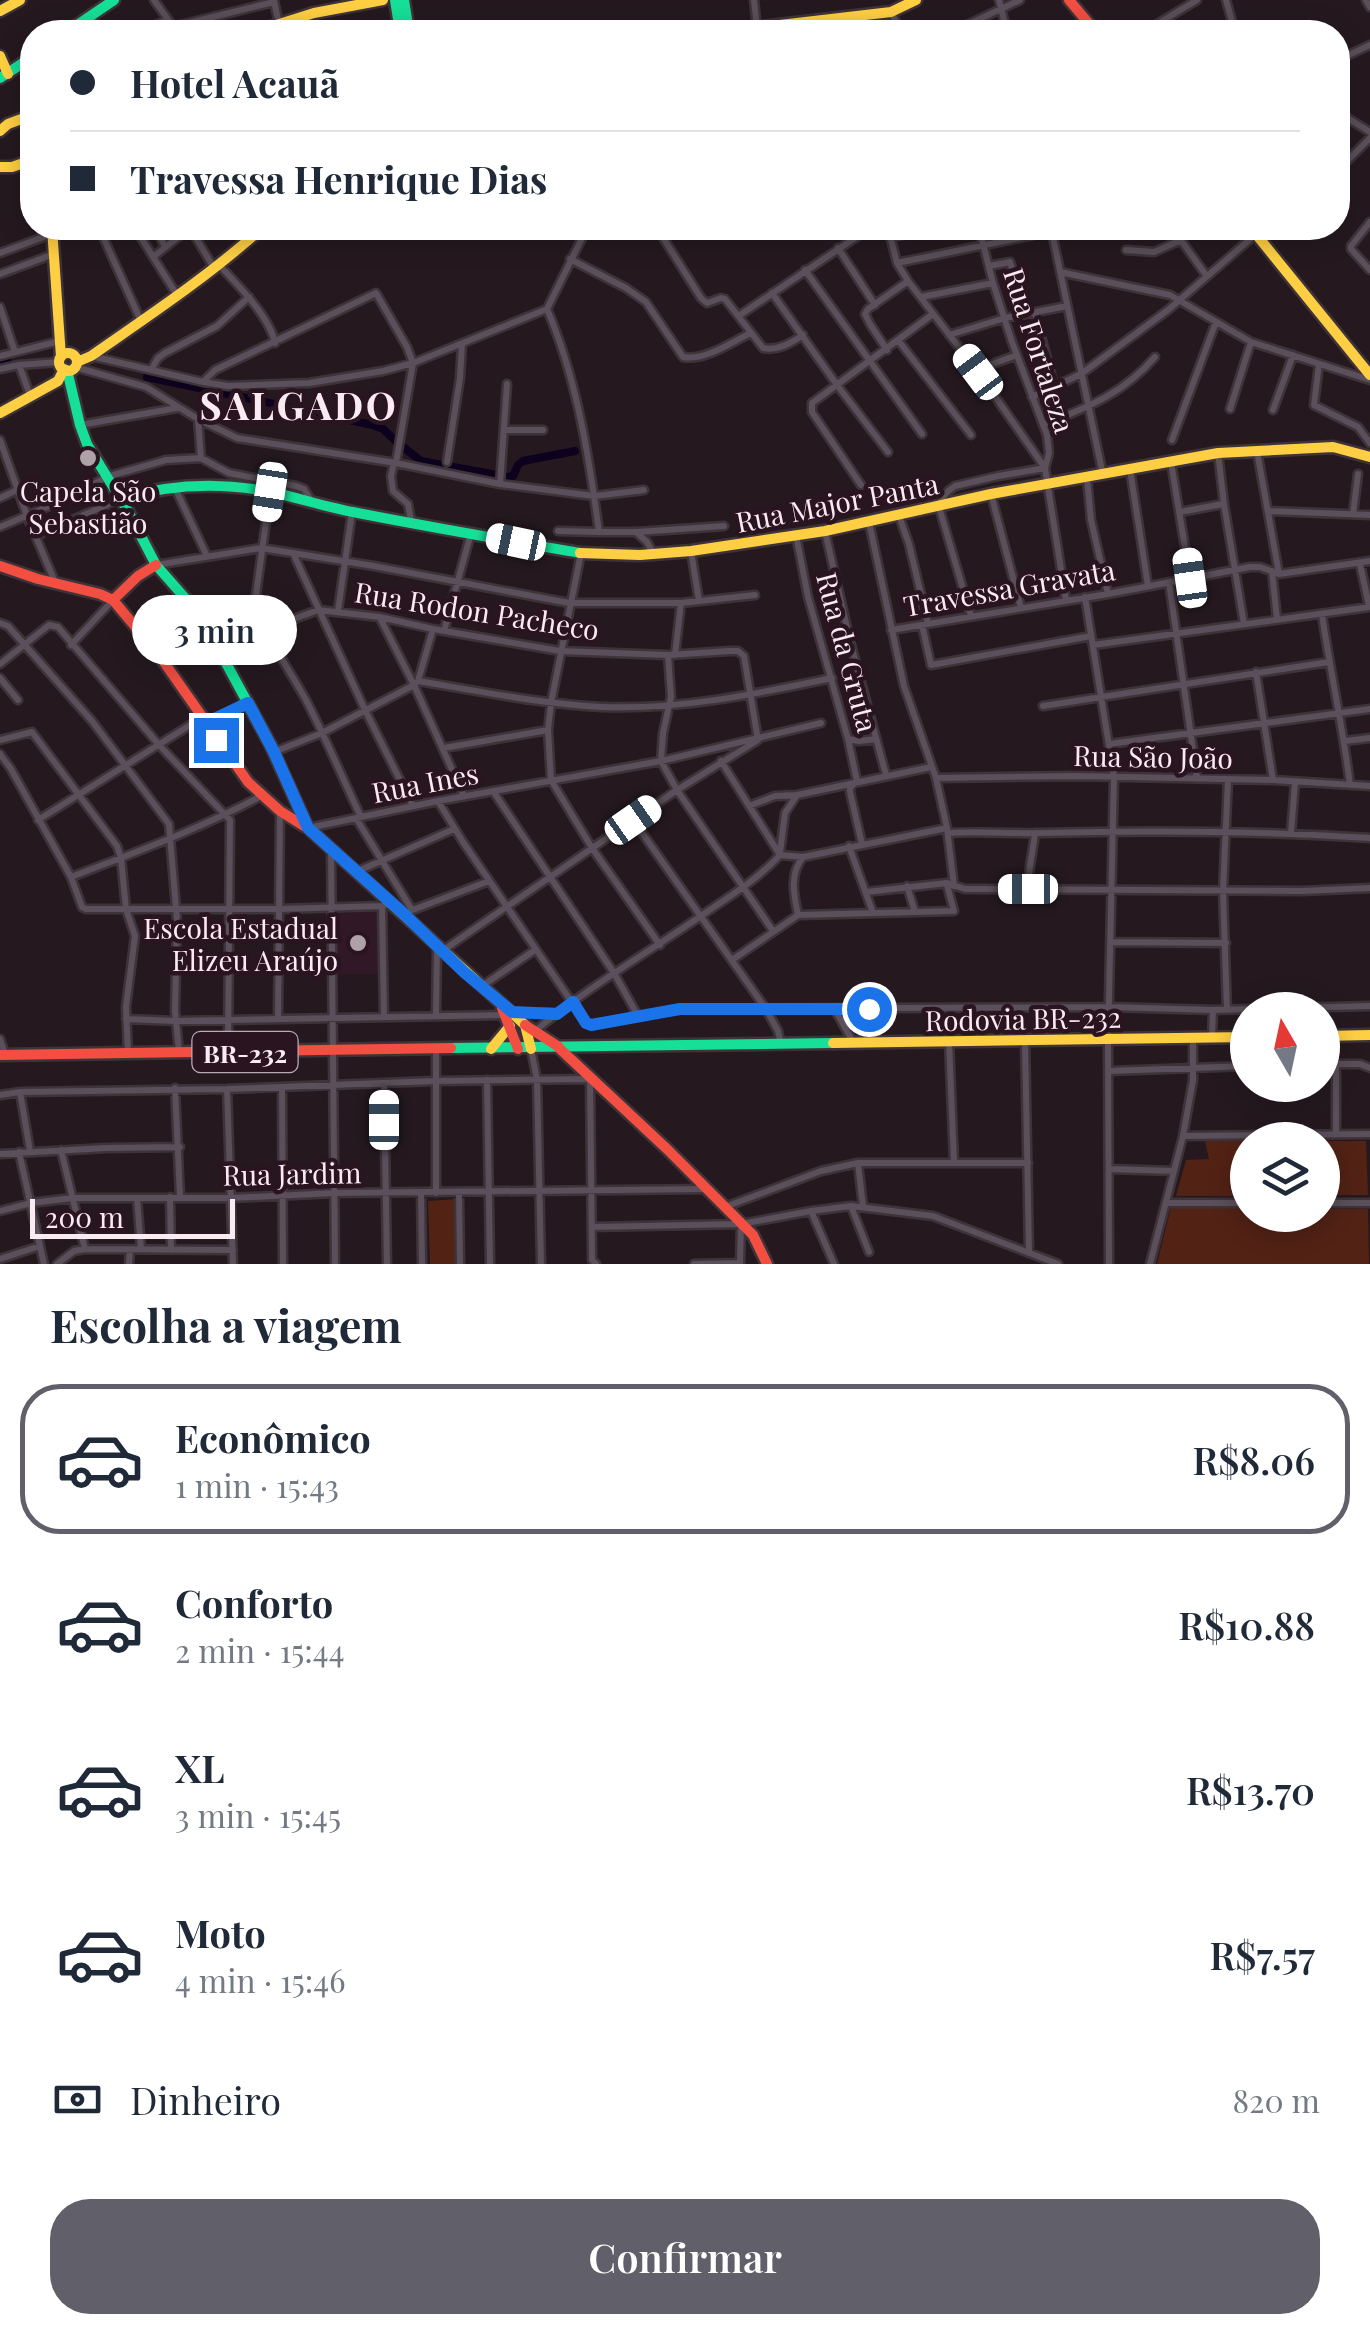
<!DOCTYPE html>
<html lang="pt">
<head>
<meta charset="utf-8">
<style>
  :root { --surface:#fff; --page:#f6f6f7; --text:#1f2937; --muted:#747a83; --line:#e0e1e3; --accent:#605f6a }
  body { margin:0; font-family:"Playfair Display",serif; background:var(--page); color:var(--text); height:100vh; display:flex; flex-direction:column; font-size:38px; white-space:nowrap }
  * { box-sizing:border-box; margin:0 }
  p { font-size:32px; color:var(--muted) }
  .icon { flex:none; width:55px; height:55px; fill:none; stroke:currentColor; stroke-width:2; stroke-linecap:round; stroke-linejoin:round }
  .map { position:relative; height:1264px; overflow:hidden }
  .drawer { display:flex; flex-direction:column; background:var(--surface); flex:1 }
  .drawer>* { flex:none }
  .top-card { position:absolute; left:20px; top:20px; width:1330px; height:220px; border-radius:40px; box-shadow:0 5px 25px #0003; display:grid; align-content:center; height:220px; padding:0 50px; background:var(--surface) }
  .needle { width:65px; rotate:351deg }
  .fabs { position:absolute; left:1230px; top:992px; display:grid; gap:20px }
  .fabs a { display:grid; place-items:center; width:110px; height:110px; border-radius:50%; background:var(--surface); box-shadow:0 5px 25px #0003; font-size:50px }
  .scale { position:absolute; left:30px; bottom:25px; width:205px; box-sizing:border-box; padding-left:10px; border:5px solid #faeaf2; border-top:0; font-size:28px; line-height:35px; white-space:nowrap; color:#faeaf2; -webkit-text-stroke:8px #2a1420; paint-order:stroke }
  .end { position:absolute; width:45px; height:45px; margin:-22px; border:12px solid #1a73e8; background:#fff; box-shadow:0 0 0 5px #fff }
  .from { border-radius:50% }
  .bubble { position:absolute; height:70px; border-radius:35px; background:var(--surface); box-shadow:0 5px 25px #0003; font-size:32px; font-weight:600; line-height:70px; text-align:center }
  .car { position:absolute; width:30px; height:60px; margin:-30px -15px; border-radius:12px; box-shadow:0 0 8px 2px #0007; background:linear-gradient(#fff 24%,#345 0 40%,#fff 0 76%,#345 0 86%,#fff 0) }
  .top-card b { display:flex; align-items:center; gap:35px; height:95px; font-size:38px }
  .top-card b+b { border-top:2px solid var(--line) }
  .top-card i { width:25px; height:25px; background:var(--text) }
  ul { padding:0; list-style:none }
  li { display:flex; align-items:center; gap:30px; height:150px; margin:0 20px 15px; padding:0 30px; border:5px solid transparent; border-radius:40px }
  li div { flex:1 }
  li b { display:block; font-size:38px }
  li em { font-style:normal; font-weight:600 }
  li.active { border-color:var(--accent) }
  li>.icon { width:90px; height:90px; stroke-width:1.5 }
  h2 { padding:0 50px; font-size:45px; line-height:120px }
  .pay { display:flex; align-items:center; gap:25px; height:110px; padding:0 50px; font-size:38px }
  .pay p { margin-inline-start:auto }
  .cta { display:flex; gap:20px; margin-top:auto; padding:20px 50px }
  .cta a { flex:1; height:115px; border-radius:40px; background:var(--accent); color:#fff; font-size:40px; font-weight:600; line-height:115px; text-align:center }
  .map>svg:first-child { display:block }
</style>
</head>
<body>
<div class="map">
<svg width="1370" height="1264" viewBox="0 0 1370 1264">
  <rect width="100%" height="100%" fill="#25191f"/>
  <!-- built -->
  <path fill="#311826" d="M379,912L380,974H337V913Z"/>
  <!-- green -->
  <path fill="#522215" d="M1205,1141H1247V1196H1176L1186,1160L1209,1159Z
    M1322,1141H1366L1368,1195H1323Z
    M457,1199V1264H430L428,1201Z
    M1171,1207L1247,1208L1248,1215H1322L1323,1209H1368L1369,1264H1157Z"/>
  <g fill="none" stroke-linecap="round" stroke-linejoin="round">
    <!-- canal -->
    <path stroke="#0c021d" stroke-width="8" d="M0,361L7,359
      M147,377L373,425L383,429L399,444
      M403,447L421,461L508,477L513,476L518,465L523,461L575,451"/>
    <defs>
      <path id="street" d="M154,0L177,32
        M754,0L757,28
        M999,0L1007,32
        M1226,0L1235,32
        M1366,0L1370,7
        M274,1L279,24
        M891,12L901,32
        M91,16L101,32
        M849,17L851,32
        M172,27L274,2
        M139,32L167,20
        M952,32L1020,0
        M1144,32L1197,0
        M1338,60L1370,45
        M1338,112L1370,132
        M1338,170L1370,138
        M1370,222L1351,246V249L1370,270
        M99,228L141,321
        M135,228L177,295
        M156,228L165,247
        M190,228L214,268
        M657,228L701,298L707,303L721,298L725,299L763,348C778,351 791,343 803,335
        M888,228L897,263L908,281L978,372L1045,468L1066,601
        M1051,228L1103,475
        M1296,228L1298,230L1304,228
        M890,238L931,228
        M838,248L875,305
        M1126,250L1154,252L1179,241L1183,243L1206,275
        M0,253L68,228
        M153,257L190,228
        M570,259L626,288L646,302L683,357C706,361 731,342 751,333
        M897,263L1068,228
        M219,265C237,284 270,317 275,343
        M989,266L1010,262L1027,313
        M805,270L922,434
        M1060,272L1170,295L1251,342L1370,380
        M0,274L54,254
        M772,293L837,385L888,452
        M921,297L993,283
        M0,307L15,352
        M547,309C577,379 589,457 599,532H636L647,542L653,553
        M547,309L587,228
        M1035,313L1054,386
        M740,315L870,228
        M949,335L1005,318L1067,306
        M898,340L971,435
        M887,350L870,324L865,314L868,309L908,281
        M0,356L60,341
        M91,356L203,382L215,370L376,293L407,347L413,363L396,463
        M1319,364L1314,405L1358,427L1370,443
        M19,365L30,395
        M75,367L146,387L198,419L237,438L396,463L500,484L594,496L644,490
        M0,369L19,365L59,362
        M151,370L158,358L165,353L217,326L249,297
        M978,372L995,363L1017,355
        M203,382L228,386L309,383L383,371L413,363L547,309
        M1032,397L1081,374L1168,310L1263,228
        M1230,409L1251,342
        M1273,410L1293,355
        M198,419L201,458
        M80,425L177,408
        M1043,425C1088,407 1123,394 1155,357
        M504,430H543
        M0,440L27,516L55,582
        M1172,440L1216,322
        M1257,451L1279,574
        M1218,453L1224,504L1244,624
        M447,462L460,378L462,344
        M1171,462L1190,578
        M394,463L391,476L393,491L408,504L411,521
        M1130,469L1148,586
        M1087,478L1091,520L1108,594
        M500,484L507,384
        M861,485L812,412V403L933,314
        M174,486L207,556
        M270,492L256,595C260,630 290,670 307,702C326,739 343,779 361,817
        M991,494L1021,608
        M0,498L17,490
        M1269,511L1370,515
        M1180,512L1223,504
        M1353,514L1358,474
        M899,516L909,544L928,624
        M869,522L904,686L936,778L947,828L954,886
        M0,527L75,495L106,477L166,460L201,458L229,473L296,486L304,489L312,502
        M558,531L599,532
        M825,531L850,641L886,775
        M637,532L724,526
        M796,535L808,597L848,739L857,781
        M36,536L120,499
        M691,551L699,601
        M293,553L365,710L413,806
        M581,553L551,703L548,730L551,780L592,848L660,945
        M1360,564L1369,606
        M156,565L261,548L374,566L569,603H681L755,595
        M1272,571L1277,619
        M1169,582L1197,778
        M1085,597L1114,777L1108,1040L1109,1264
        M338,611L352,512
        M1322,614C1330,671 1343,727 1350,785
        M971,616L939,507C941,498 947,491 955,486L998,476L1045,468L1049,453L1047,435L1012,342L993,283L979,228
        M380,618L414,685L464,796
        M0,623L8,626L92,721L169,824L177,920L175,1011L179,1051
        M922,625L931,665L1091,636
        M891,630L1108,594L1250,567H1260L1279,574L1370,561
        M444,631L471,533
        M71,645L113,600
        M1093,645L1370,607
        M221,653L267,629L318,610L380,617L433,629L560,651L668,655L729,651H738L744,656L758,740L677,790L442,951
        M668,655L671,697L663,733L661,761L677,790L773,931
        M675,655L681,603
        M0,664L49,625L58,627L160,746L230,820L228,1052
        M1256,672L1273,780
        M0,678L18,700
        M418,681C479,691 540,704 602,707C680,710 756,694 832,678
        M1043,706L1329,662
        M206,723L248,703
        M848,739L859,741L876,739
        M0,740L32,732L117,846L121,858L126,909L135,936L126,1007L128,1054
        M1345,741L1370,738
        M1109,744L1370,709
        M444,748L548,730
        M274,752L322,733L414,685L418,681L433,629
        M0,754L11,769L71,877L82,907L86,909H279L382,906L391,903
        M721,761L780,855
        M936,778L1077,776L1273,780L1370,786
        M856,782L850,788V792L862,844
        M493,791L614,973L638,1016
        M438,801L463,842L586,1023L591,1025L680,1009L1109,1007L1213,1010L1370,1006
        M749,806L775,796L797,795L931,767
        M356,818L412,910
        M38,820L203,717
        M633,820L766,1009L778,1031L781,1044
        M308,828L438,801L661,761L821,723
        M948,833C979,831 1010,834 1040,833C1150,830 1260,831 1370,838
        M1291,833L1295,783
        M849,846L873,913
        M331,848L335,1264
        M780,853L785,813L797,795
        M780,855L803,857L947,828
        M358,871L454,829
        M71,877C136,852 200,829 261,796
        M907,886L915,912
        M1028,889C1028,870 1033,852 1035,833
        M866,892L947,883L965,889H977L1302,891L1370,888
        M382,906L384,1016
        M410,911L489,881
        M798,915C794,895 789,874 803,857
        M1110,942L1226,943
        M732,960L798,915L954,911L947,885
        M482,986L535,950
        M835,1010L853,1042
        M1227,1010L1223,891L1228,780
        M513,1012L555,1013
        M436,1015L437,946
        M278,1017L280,812
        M126,1019L175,1021L505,1015
        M535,1031C587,988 645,954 701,916C728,897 757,880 780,855
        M1212,1038L1213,1010
        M0,1039L5,1054
        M1025,1040L1029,1253
        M949,1042L954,1162
        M531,1049L537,1080L541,1264
        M1322,1064H1360L1370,1068
        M1336,1064V1134
        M1109,1071L1248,1066
        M487,1080L490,1264
        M384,1083L387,1264
        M282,1087L283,1264
        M175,1088L180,1197
        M227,1089L233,1264
        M20,1092L30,1151
        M0,1095L20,1092L227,1089L435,1081L590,1079L592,1255V1260L596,1264
        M1183,1136L1370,1134
        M61,1150L85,1249
        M19,1152L44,1264
        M0,1154L106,1148L180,1147
        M858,1163L863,1207
        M1109,1169L1174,1171
        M421,1193L422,1264
        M436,1193V1049
        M459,1193L460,1264
        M170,1197L171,1250
        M137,1198L141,1249
        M1167,1203H1248
        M1322,1203H1370
        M851,1206L869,1252
        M725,1207L821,1171L858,1163H1028
        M0,1211L31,1203L72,1198H231L334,1193L706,1189
        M811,1211L834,1264
        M592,1227L741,1224L811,1211L851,1206L933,1216L1058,1264
        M0,1259L40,1246
        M740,1263L741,1225
        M57,1264L74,1251L85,1249L233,1250
        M129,1264L130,1250
        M694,1264L740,1263
        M1150,1264L1183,1136L1193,1080V1038"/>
      <path id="fast" d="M395,0L400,32
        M404,0L409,32
        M67,32L114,0
        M0,78L32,57
        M67,370L80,425L87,444L129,513L156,565L200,615L270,744
        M120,499C170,484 220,482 271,492C299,498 326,507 353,512C429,527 505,540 580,553
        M451,1048L833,1043"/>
      <path id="slow" d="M0,11L20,0
        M254,32L314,13L383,0
        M718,32L891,12L916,0
        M0,56L8,74
        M0,131L8,124L32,115
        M0,167H12L32,160
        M52,228L61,357
        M1251,228L1370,375
        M59 362a9 9 0 1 1 18 0a9 9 0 1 1-18 0Z
        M77,362L91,356C150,315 209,276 262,228
        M0,413L58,381L64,369
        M580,553L640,555L691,551L825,531L991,494L1218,453L1333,447L1370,457
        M270,744L308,828L525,1025L531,1049
        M1322,1036L1370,1035
        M833,1043L1248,1037
        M491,1049L510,1026"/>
      <path id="jam" d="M1069,0L1096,32
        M0,566L38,579L100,594L113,600L159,655L248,782L280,811L304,826
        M113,600L138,576L156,565
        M502,1008L518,1049
        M525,1025L559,1047
        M559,1048L667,1149L753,1235L767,1264
        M0,1055L451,1048"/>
    </defs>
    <!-- street casing -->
    <use href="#street" stroke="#3e3338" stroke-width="11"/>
    <!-- fast casing -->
    <use href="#fast" stroke="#3e3338" stroke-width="15"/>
    <!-- slow casing -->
    <use href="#slow" stroke="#3e3338" stroke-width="15"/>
    <!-- jam casing -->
    <use href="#jam" stroke="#3e3338" stroke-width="15"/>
    <!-- street -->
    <use href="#street" stroke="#5a4f5a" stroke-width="6"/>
    <!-- fast -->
    <use href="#fast" stroke="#16e098" stroke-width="10"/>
    <!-- slow -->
    <use href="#slow" stroke="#ffcf43" stroke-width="10"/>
    <!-- jam -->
    <use href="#jam" stroke="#f24e42" stroke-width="10"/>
  </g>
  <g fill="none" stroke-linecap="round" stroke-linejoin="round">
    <!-- route -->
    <path stroke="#1a73e8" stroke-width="12" d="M216,740L206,723L248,703L274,752L308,828L404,914L464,972L512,1012L557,1014L573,1002L586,1023L591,1025L680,1009H869"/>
  </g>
  <!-- markers -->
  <g fill="#afa1a8" stroke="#2a1420" stroke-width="4">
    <circle cx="88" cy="458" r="10"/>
    <circle cx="358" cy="943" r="10"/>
  </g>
  <g text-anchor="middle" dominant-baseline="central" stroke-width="9" stroke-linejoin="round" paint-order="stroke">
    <!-- shield labels -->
    <rect fill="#2a1420" stroke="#bcaab3" stroke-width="2.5" x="192.5" y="1032" width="105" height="40" rx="8"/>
    <g font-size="25" font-weight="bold" fill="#faeaf2">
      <text x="245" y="1052">BR-232</text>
    </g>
    <!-- street labels -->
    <g font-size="28" fill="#faeaf2" stroke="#2a1420">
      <text transform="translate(1040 350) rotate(72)">Rua Fortaleza</text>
      <text transform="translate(837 502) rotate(-11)">Rua Major Panta</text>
      <text transform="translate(1009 587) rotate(-10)">Travessa Gravata</text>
      <text transform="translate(477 610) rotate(9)">Rua Rodon Pacheco</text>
      <text transform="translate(848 652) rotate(75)">Rua da Gruta</text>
      <text transform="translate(1153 756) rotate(1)">Rua São João</text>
      <text transform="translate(425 782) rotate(-11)">Rua Ines</text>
      <text transform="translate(1023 1018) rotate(-1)">Rodovia BR-232</text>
      <text transform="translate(292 1173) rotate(-1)">Rua Jardim</text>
    </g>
    <!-- poi labels -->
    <g font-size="28" fill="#faeaf2" stroke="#2a1420">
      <text x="88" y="490">Capela São<tspan x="88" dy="32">Sebastião</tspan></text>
      <text x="338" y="927" text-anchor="end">Escola Estadual<tspan x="338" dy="32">Elizeu Araújo</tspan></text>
    </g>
    <!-- district labels -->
    <g font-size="38" font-weight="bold" letter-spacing="2.5" fill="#faeaf2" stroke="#2a1420">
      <text x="299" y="404">SALGADO</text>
    </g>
  </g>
</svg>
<div class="fabs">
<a><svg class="needle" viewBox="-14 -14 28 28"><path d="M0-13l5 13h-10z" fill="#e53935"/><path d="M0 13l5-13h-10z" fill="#747a83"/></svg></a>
<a><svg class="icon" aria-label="layers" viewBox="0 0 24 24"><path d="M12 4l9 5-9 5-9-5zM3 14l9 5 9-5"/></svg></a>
</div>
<div class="scale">200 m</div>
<i class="end from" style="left:869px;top:1009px"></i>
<i class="end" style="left:216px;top:740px"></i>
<div class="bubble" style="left:132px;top:595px;width:165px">3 min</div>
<i class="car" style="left:978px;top:372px;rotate:323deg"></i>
<i class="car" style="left:270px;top:492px;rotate:189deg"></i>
<i class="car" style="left:516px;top:542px;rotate:282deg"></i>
<i class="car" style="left:1190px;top:578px;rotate:352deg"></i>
<i class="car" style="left:633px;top:820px;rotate:55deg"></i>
<i class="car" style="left:1028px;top:889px;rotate:270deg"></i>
<i class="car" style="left:384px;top:1120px;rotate:0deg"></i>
<div class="top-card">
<b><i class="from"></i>Hotel Acauã</b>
<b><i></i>Travessa Henrique Dias</b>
</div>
</div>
<section class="drawer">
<h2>Escolha a viagem</h2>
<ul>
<li class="active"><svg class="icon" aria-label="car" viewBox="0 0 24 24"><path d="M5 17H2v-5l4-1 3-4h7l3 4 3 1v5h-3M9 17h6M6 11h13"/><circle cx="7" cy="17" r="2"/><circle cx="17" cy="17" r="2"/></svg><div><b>Econômico</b><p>1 min · 15:43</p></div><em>R$8.06</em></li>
<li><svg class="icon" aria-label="car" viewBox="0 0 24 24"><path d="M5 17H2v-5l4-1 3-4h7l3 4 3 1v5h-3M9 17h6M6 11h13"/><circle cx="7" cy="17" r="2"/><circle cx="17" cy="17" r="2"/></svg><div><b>Conforto</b><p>2 min · 15:44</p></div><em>R$10.88</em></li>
<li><svg class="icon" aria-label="car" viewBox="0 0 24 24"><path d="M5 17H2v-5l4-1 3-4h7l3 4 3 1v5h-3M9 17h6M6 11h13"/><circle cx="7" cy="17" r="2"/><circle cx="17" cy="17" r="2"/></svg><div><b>XL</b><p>3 min · 15:45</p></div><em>R$13.70</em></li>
<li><svg class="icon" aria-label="car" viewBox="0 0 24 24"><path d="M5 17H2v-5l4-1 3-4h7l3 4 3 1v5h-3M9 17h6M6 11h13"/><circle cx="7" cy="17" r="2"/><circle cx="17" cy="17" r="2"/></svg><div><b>Moto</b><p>4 min · 15:46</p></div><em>R$7.57</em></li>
</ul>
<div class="pay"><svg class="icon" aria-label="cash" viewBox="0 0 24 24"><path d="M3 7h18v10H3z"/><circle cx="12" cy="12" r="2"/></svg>Dinheiro<p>820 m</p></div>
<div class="cta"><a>Confirmar</a></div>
</section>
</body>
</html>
